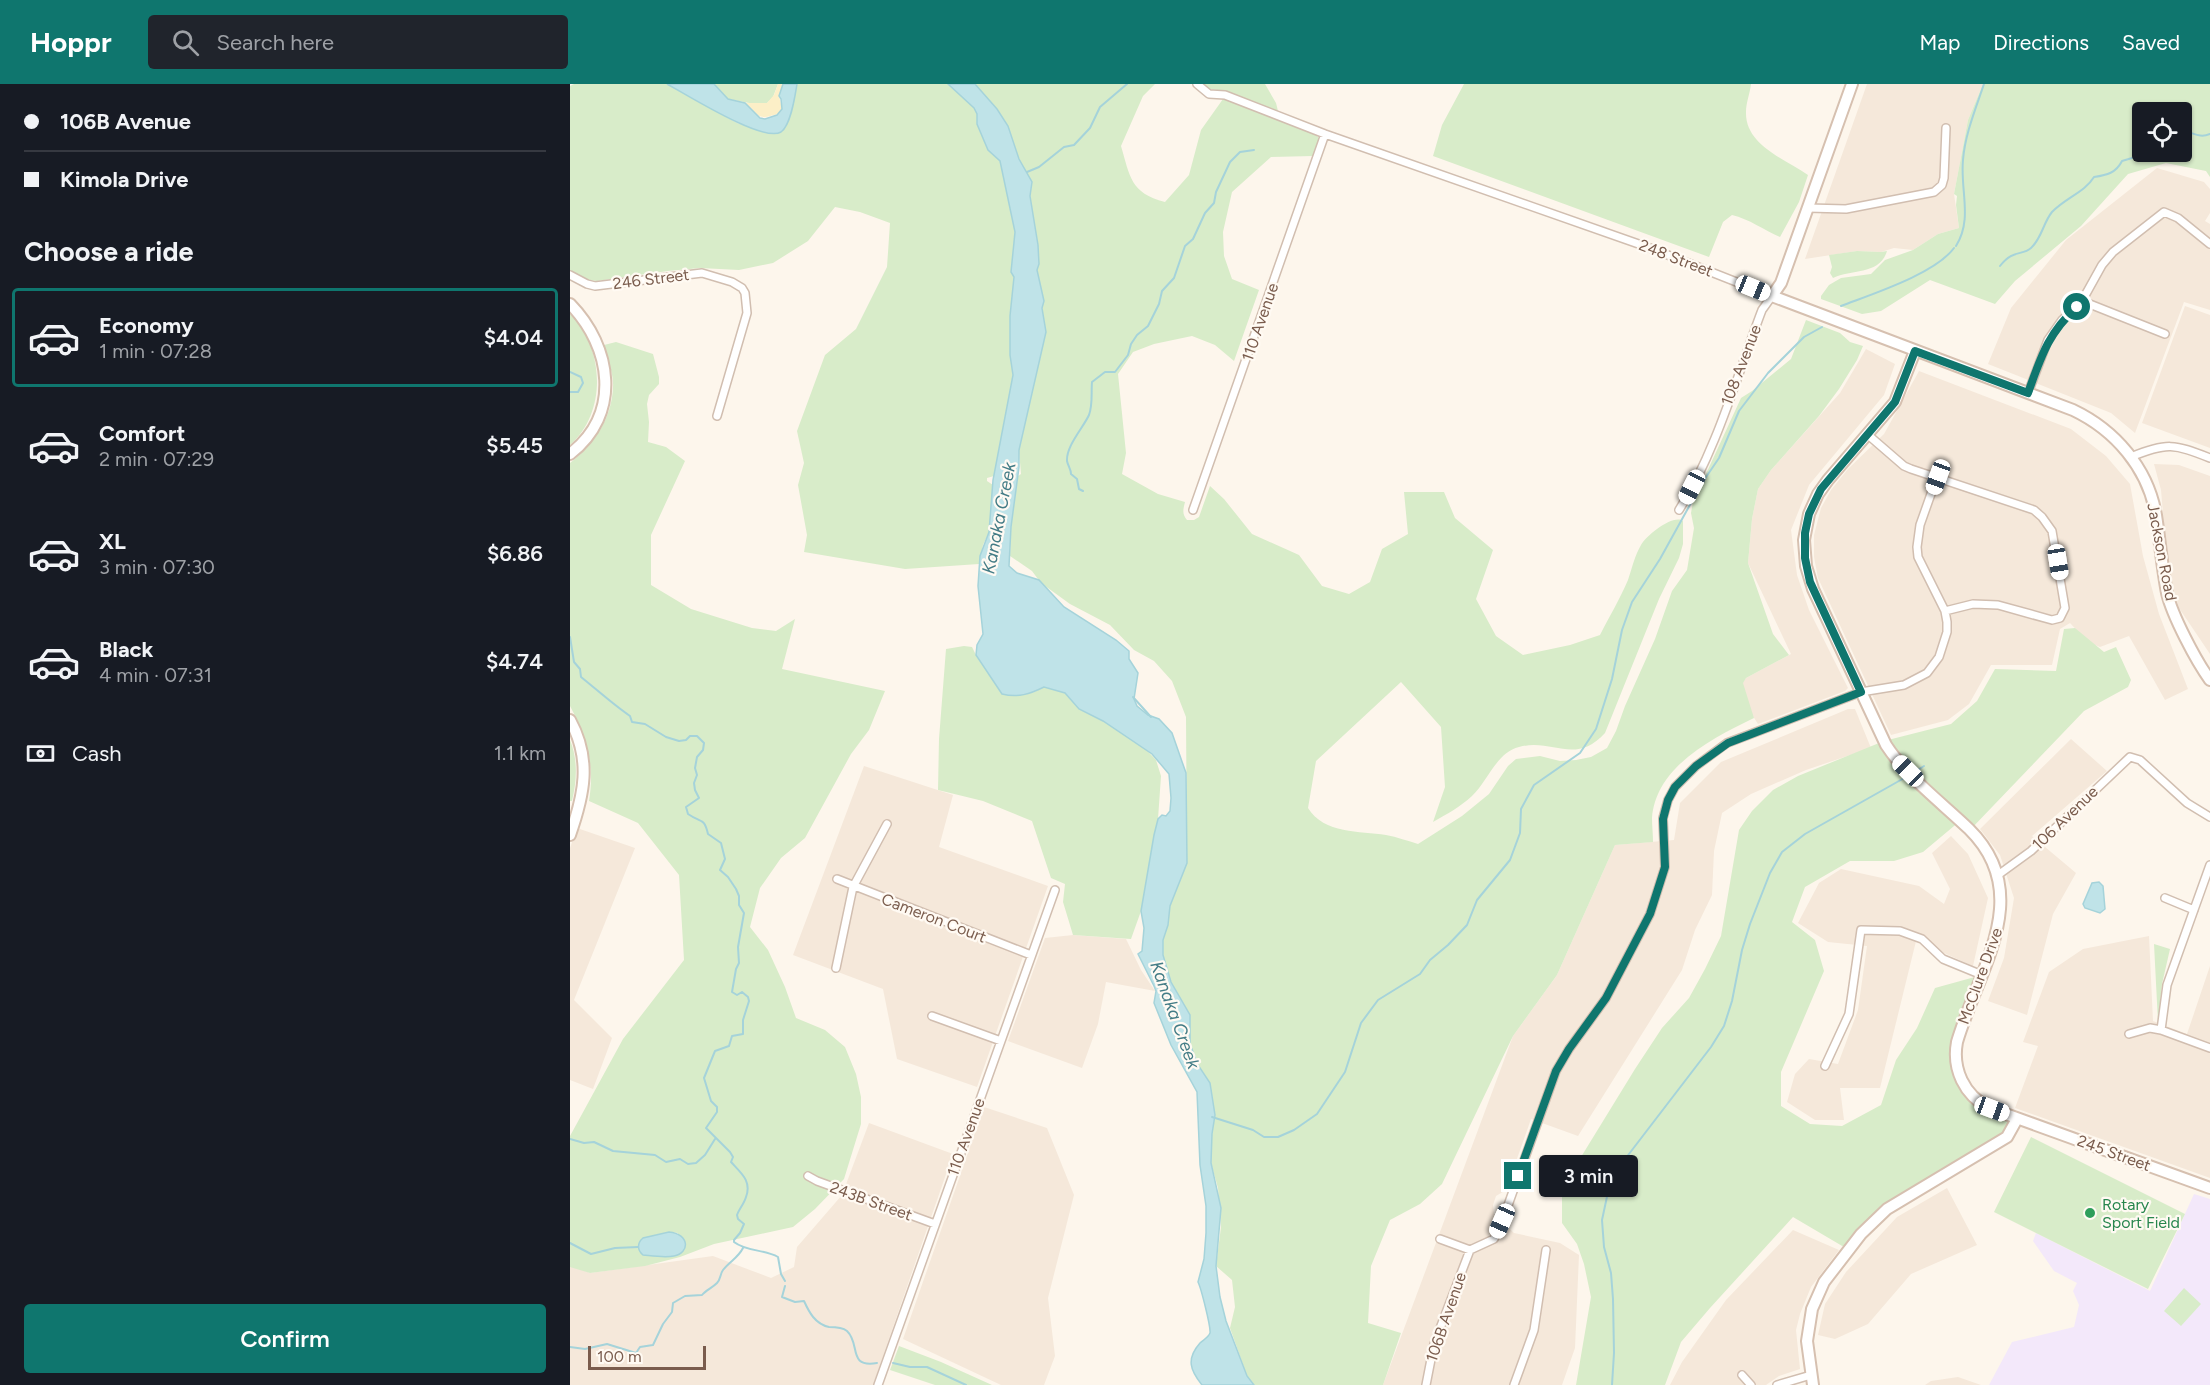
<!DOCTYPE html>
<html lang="en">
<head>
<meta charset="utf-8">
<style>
  :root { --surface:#171b24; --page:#20242c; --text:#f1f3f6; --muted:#9ea1a6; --line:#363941; --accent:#0f766e }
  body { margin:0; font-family:Figtree,sans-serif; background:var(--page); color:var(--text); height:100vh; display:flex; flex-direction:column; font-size:22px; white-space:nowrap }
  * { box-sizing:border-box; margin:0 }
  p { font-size:20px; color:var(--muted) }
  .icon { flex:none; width:33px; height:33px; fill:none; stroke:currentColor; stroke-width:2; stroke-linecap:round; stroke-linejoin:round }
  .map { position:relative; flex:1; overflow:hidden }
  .drawer { display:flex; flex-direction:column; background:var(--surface); width:570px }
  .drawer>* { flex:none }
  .guide { display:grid; align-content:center; height:132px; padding:0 24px; background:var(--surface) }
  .tools { position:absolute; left:1562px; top:18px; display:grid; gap:12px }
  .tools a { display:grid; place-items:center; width:60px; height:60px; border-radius:6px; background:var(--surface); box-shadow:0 2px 4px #0004; font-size:30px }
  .scale { position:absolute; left:18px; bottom:15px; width:118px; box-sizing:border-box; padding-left:6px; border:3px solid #7a5c4d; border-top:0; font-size:16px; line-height:21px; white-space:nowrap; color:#7a5c4d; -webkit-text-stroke:4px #fffaf3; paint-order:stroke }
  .end { position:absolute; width:27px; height:27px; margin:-14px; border:8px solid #0f766e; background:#fff; box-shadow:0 0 0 3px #fff }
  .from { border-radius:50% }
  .bubble { position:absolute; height:42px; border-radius:6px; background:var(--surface); box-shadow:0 2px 4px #0004; font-size:20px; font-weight:600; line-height:42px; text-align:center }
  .car { position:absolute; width:18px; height:36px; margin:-18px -9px; border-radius:8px; box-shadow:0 0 4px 2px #0007; background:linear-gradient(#fff 24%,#345 0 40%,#fff 0 76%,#345 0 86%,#fff 0) }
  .guide b { display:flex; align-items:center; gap:21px; height:57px; font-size:22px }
  .guide b+b { border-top:2px solid var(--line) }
  .guide i { width:15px; height:15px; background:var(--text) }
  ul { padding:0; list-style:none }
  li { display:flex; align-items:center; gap:18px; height:99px; margin:0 12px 9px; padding:0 12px; border:3px solid transparent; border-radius:6px }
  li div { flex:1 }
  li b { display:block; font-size:22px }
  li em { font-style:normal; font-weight:600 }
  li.on { border-color:var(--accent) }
  li>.icon { width:54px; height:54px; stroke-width:1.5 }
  h2 { padding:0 24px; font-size:27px; line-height:72px }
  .pay { display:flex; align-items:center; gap:15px; height:66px; padding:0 24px; font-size:22px }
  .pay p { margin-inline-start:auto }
  .primary-button { display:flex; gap:12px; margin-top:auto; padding:12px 24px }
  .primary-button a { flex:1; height:69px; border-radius:6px; background:var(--accent); color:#fff; font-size:24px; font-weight:600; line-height:69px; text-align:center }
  header { display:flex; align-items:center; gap:36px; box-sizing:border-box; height:84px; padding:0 30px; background:var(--accent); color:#fff }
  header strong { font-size:28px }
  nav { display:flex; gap:33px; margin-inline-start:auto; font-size:21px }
  .search { width:420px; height:54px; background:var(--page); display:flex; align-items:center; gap:15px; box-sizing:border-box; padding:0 21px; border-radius:6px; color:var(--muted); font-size:22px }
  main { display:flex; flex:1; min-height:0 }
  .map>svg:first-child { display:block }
</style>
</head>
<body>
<header>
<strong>Hoppr</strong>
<div class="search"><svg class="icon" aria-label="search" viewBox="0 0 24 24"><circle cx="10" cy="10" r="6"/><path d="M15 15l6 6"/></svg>Search here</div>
<nav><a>Map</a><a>Directions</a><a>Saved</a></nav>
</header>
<main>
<section class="drawer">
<div class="guide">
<b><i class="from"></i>106B Avenue</b>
<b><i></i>Kimola Drive</b>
</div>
<h2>Choose a ride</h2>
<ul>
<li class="on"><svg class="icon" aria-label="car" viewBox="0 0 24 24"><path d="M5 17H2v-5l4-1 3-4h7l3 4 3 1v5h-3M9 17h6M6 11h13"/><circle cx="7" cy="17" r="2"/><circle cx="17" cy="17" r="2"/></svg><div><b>Economy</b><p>1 min · 07:28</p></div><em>$4.04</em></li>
<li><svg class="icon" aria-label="car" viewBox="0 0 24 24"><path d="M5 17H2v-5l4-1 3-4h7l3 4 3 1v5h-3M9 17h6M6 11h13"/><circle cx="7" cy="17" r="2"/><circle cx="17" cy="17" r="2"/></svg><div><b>Comfort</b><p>2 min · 07:29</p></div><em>$5.45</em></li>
<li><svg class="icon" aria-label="car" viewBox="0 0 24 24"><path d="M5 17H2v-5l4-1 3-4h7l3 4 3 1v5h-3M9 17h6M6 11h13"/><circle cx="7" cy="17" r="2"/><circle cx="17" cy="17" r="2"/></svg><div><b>XL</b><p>3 min · 07:30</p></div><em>$6.86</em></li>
<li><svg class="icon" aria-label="car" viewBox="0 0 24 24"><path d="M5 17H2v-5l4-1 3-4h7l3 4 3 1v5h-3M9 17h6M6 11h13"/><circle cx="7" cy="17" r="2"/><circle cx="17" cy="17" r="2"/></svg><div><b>Black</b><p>4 min · 07:31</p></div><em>$4.74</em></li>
</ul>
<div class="pay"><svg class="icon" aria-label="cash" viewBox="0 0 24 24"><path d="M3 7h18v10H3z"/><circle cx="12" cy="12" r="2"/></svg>Cash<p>1.1 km</p></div>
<div class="primary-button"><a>Confirm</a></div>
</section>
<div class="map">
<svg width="1640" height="1301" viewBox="0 0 1640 1301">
  <rect width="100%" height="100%" fill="#fdf6ec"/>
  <!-- residential -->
  <path fill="#f5e8da" d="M1297,0H1413L1398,36L1384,110L1389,144L1368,150L1343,166L1324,164L1311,168L1287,167L1235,175Z
    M1587,84L1634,98L1640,105V129L1635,137L1640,140V226L1614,218L1565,349L1541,329L1418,280L1441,224L1496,156Z
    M1615,222L1640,231V364L1572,339Z
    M1296,265L1325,280L1314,311L1239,401L1221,446L1227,491L1239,526L1278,604L1275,607L1188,640L1181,629L1172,599L1176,594L1221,570L1178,479L1182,435L1188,405L1201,386L1270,309Z
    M1349,287L1501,345L1536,372L1560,400L1573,472L1589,530L1618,605L1595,616L1559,552L1530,563L1518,558L1500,539L1490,545L1482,581H1421L1399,620L1378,636L1321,651L1248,494L1244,473V451L1251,424L1261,406L1278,385L1314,350Z
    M1584,380L1609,381L1640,392V570L1609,524L1598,487L1591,406Z
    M1278,625H1285L1301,664L1236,686L1181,710L1152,729L1144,767L1142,811L1125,846L1112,886L1008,1052L961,1035L936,1106L926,1112L923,1121L924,1130L944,1149L990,1159L1009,1171L1005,1264L992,1301H813L943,952L987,891L1045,761L1104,756L1110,719L1151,678Z
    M1501,655L1537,687L1462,752L1506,789L1483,830L1457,931L1418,917L1434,874L1444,814L1430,771L1410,745Z
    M294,682L383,711L369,763L478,802L407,1003L327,975L313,905L223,871Z
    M7,744L65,764L4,916L42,954L23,1005L0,996V764Z
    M1381,752L1398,770L1418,814L1403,882L1374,869L1348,849L1310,1004H1270L1274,1036H1245L1217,1018L1225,990L1239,975L1268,980L1288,926L1297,862L1258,858L1228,839L1249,799L1271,785L1349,802L1374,820L1380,805L1362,769Z
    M503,851L556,855L571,886L585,907L536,898L528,940L512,984L438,957L475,854Z
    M1579,852L1583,937L1617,950L1640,882V1094L1445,1024L1468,962L1453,958L1479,888L1513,865Z
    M414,1023L477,1044L504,1111L478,1214L485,1272L474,1301H431L333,1255Z
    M299,1039L383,1070L303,1301H0V1181L20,1189L143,1172L201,1194L224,1183L227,1163L272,1111Z
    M1377,1104L1407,1161L1341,1190L1298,1240L1265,1255L1248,1251L1255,1220L1276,1188L1327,1133Z
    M1223,1146L1269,1166L1241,1203L1230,1230L1226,1246L1230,1285L1209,1292L1196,1301H1100L1112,1278L1156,1216Z
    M1388,1293L1411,1301H1355L1361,1297Z"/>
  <!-- education -->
  <path fill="#f3e8fa" d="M1624,1110L1640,1115V1301H1419L1442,1258L1504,1243L1509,1221L1503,1207L1507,1199L1484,1187L1463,1157L1466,1149L1580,1207Z"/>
  <!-- green -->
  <path fill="#d8ecc9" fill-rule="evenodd" d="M4,0H97L167,39L206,50L224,16L227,0H378L404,24L407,30V40L418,66L430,77L445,148L441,188L444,193L440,232V271L443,290L424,392L417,394V397L423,401V405L419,448L413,461L409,480L335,485L234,468L237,451L228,401L234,379L227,347L255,271L286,245L317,183L320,139L290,128L265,123L238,157L203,179L169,186L130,184L98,187L27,197L16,196L0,187V2Z
    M144,0H208L203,13L197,19L190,21L158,15Z
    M405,0H585L573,12L551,62C560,92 560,109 595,118L619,91L631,46L653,15L746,51L749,54L743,72L701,73L662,108L653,148L654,172L662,195L689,206L664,277L645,261L622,252L584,260L563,268L548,290L556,369L552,390L588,410L615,418C613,426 612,430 617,436H624L629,433L640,402L654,415L682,450L729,471L752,502L779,510L800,498L812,465L838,450L834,408H874L885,434L923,466L906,515L926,552L953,571L1000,561L1030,551C1039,533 1050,515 1058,496C1062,484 1065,471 1071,461C1077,451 1103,430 1113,437V460L1109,474L1089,515L1035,649C1005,682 983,654 949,663C927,668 917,698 902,712C890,723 877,730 863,738L875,703L871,643L831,598L746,677L738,724C754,750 790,747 816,751C827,753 838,757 848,760L892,732L919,710L938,682L946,675L970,672L990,677L1006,676L1021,673L1037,664L1046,647L1055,622L1085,555L1102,507L1117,486L1124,444L1121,429L1123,418L1171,314L1182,307L1221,275L1236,236L1270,249L1280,258L1293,262L1287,276L1269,305L1249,332L1201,386L1188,405L1182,435L1178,479L1203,550L1219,571L1176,594L1173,599L1184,634C1143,654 1086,682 1082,734C1082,742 1083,750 1083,758L1045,761L987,891L943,952L872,1100L850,1120L820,1136L801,1182L798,1239L831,1249L813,1301H684L677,1292L660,1244L665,1223L662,1196L646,1182L651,1143L648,1104L641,1079L642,1050L645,1031L640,999L628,981L620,960V931L601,898L593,871V856L598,841L600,822L617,779L616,633L602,597L584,577L564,566L540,541L500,520L471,499L462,487L440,472L441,443L448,392L451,390L449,366L476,248L472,223L474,217L467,186L469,180L468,161L460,112L462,98L449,75L438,42L427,25Z
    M634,0H695L706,19L708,27L656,7L639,5Z
    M894,0H1181C1180,9 1176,19 1176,28C1175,61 1215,75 1238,91L1229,118L1210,153C1194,146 1179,135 1162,131L1153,138L1139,173L863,72L872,41Z
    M1413,0H1640V93L1636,87L1596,79L1558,90L1511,142L1445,197L1425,220L1360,196L1311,227L1292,230L1251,215V212L1259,201L1271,194L1301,190L1315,176L1343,166L1368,150L1389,144L1386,121L1387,112L1384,110L1398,36ZM1611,28V68H1572V28Z
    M1287,167L1311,168L1317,167C1310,191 1282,185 1263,194L1260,189L1262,183L1259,171Z
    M0,230C35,264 37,329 0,361Z
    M46,258L83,270L89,293V300L79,311L77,320L79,338L78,358L96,363L115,377L81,451V501L121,525L182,544L206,547L225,535L212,585L315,607L299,646L281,670L235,754L211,774L190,804L180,843L198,866L215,903L226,934L255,946L275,963L286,990L291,1013V1040L274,1095L245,1125L223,1143L144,1160L110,1173L75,1182L20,1189L0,1183V1052L53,955L114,876L109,791L68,739L19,717C25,681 17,654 0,622V379C24,361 42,334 43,303C44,290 37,274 34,261ZM99,1148L108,1149L105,1172L74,1171L73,1154Z
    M1505,544L1534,568L1546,563L1561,596L1558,603L1514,627L1400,746L1390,737L1353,768L1324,777H1280L1235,803L1222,838L1245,856L1254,887L1211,988V1022L1240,1040L1272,1042L1311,1021L1326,976L1347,944L1365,904L1412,891L1386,968L1401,1011L1447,1035L1440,1050L1329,1117L1279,1166L1223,1133L1140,1224L1111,1258L1095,1301H1006L1021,1213L1014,1180L1007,1160L992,1139V1112L1011,1073L1065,985L1092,944L1119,914L1135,885L1151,852L1169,746L1182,727L1203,706L1228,692L1314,657L1381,640L1407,617L1425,585L1486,587L1494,545Z
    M394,562L402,563L406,571L462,609L474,603L495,609L509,625L533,637L571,660L586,676L591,692L588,735L571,827L561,855L503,851L493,818L495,800L481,794L462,737L413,717L368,706L369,655L376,565Z
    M0,656C8,676 7,696 2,717H0Z
    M1584,860L1600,865L1592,900L1588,938Z
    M1461,1053L1615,1130L1578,1205L1424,1128Z
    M1614,1204L1631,1220L1611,1242L1594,1227Z
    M329,1262L371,1278L422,1301H365L320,1286Z"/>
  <!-- sand -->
  <path fill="#fcefc7" d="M208,0H213L209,12L212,25C208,31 207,30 200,32C187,36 186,27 175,19H197L204,11Z"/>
  <!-- water -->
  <path fill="#bfe3e8" stroke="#a5d3da" stroke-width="1.5" d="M97,0H144L158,15L175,19L190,34L195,35L207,31L212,25L211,15L209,12L213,0H227C225,12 221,41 211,48C193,59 116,10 97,0Z
    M378,0H405L427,25L438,42L449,75L462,98L460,112L468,161L469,180L467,186L474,217L472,224L476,248L449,366V383L441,443L439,482L447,489L469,496L494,523L546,556L559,567V575L568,589L564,615L567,622L578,631L589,635L602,649L616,689L617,779L600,822L598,841L593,856V871L601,898L620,931V960L628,981L640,999L645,1031L642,1050L641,1079L651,1124L646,1182L650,1213L656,1237L677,1292L684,1301H632C620,1286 616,1275 630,1259C633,1256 638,1254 640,1249C641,1243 631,1204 628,1198L634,1175L636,1149V1122L630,1081L627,1008L601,961L584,919L586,907L584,902L568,870L572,867L574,844L571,827L584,751L588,735L592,731L596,732L600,727L601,714L599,690L582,670L533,637L509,625L495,609L474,603C460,610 448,614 432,610L406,571L407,561L413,550L408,502L410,472L419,448L423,396L443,291L440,271V232L444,193L441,188L445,148L430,77L418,66L407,40V30L404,24Z
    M1529,798L1533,802L1535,825L1530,829L1515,824L1513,820L1522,799Z
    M99,1148C120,1150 120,1169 104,1172C95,1174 83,1172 73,1171C67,1166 67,1159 73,1154Z"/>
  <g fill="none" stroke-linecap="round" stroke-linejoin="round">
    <!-- stream -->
    <path stroke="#a5d3da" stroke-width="2" d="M1611,47C1622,47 1628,55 1640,50
      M457,88L469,83L494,63L504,61L520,44L530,23L557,0
      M1386,162C1403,135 1390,106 1393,76C1395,50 1406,24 1414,0
      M1430,182C1443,165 1452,172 1461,164C1472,154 1473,139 1482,128C1495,114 1515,108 1524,93C1537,91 1546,89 1552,77L1562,74L1572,65
      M1271,222C1302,210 1365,190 1384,164
      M0,288L11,293L13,299L8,308H0
      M513,407L509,405L507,395L501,390C501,385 498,382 497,377C496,362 513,344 519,331C523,320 521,309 522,298L535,288H545L558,271L561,260L567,251L578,242L589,220L592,207L604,194L615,162L623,155L635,129L644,119L646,108L660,78L670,68L684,66
      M0,553L4,578L10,585L11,593C26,605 45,622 60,632L62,638L75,640L96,653L109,657L116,656L120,652H127L134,659L133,666L127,673L125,684L127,691L124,699L125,706L129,714L116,723L118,730C131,739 134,733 138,750L151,759L155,775L150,786L158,793L166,805L169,812V821L174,829L168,863L169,879L166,885L162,908L167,911L172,908L178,913L179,917L173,936V950L162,952L159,962L145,967L134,994L141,1017L147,1023V1028L136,1044L160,1068L163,1073L161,1078C171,1089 182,1097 176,1113C174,1120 169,1125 167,1131L168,1135L174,1140L170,1149L164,1156V1158C177,1168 194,1165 208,1173L211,1190L215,1197
      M563,613L581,633
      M1343,689L1354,682
      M642,1033L683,1046L694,1053H708L724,1046L747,1030L775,988L791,939L808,916L850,890L860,876L878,861L897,841L907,816L940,776L950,749L951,725L964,701L1010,669L1026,645L1042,595L1052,546L1062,518L1090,475L1132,399L1149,374L1169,327L1198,289L1234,253L1252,243
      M0,1055L14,1059L24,1058L43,1067L85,1071L96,1078L110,1075L118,1080L126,1079L135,1071L145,1055
      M0,1159L21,1170L45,1164L68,1163
      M215,1202L212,1213L225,1218L234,1217C239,1228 245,1240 259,1243C265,1243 272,1243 277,1247C291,1260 277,1284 307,1279
      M0,1263L15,1265L37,1260L66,1269L70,1263L83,1261L93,1240L102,1228L103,1219L115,1212L132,1211C136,1206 142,1204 147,1199C151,1195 150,1190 153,1186C160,1177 168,1174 173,1164
      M323,1279L340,1283H357L396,1301
      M1042,1301L1044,1269L1043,1215L1041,1189L1034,1163L1032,1136L1038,1108L1049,1083L1141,963L1154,942L1162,917L1172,866L1180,840L1200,789L1212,768L1235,750L1336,693"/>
    <defs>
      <path id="street" d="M627,0L639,10L655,11L755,50L1080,164L1202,212L1192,226C1168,289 1145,370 1109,426
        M1238,124L1276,125L1364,108L1372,101L1374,94L1376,44
        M0,191L17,200L25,202L132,189L162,198L172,204L175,209L177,229L147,332
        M1512,217L1595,250
        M1458,309L1478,256L1492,236L1512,217L1532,181L1543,168L1594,128L1608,134L1640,160
        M1297,350L1334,382L1341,385L1464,426L1472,433L1482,447L1495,524L1490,534L1482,536L1428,521L1403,520L1375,527
        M1561,373C1597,358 1604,360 1640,374
        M623,426L755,50
        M1428,791L1461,767L1560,673L1570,676L1617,719L1640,733
        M267,795L461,871
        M1595,814L1624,826
        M266,884L283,803L317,740
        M362,932L431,957
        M1591,946L1597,901L1640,781
        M1559,950L1580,944L1591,946L1640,964
        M1255,982L1279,930L1291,846L1330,847L1352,855L1373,875L1412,891
        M238,1092L247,1097L365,1140
        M870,1155L900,1166L924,1155L937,1124L986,987L999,965L1036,914L1080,830L1095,783L1093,734L1098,716L1105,703L1126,682L1157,659L1291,608L1334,601L1357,589L1369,573L1377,548V538L1375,527L1348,473L1347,463L1350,441L1367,393
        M1172,1291L1181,1301
        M308,1301L485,806
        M856,1301L864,1260L900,1166
        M944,1301L964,1246L976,1166
        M1207,1301L1241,1291"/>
      <path id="secondary" d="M1282,0L1211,199L1202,212L1503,326C1545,346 1578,384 1586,431C1590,457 1592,483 1597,509C1602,531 1626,577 1640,596
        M0,220C42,263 52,330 0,370
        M1345,267L1325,318L1258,396L1248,410L1239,430L1234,456L1236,482L1243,505L1316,661C1337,693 1372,719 1399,745C1466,811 1408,886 1387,958C1382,985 1394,1011 1419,1024L1640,1104
        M0,636C22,676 14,711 0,751
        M1243,1301L1237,1257L1242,1225L1254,1198L1291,1150L1317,1125L1437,1053L1447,1035"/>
    </defs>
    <!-- street casing -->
    <use href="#street" stroke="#d1beb0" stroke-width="10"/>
    <!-- secondary casing -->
    <use href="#secondary" stroke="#d6c0b0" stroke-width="14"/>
    <!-- street -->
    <use href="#street" stroke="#fff" stroke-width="7"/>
    <!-- secondary -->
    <use href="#secondary" stroke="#fff" stroke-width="10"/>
  </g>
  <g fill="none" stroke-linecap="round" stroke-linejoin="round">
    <!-- route -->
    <path stroke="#0f766e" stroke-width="8" d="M948,1092L986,987L999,965L1036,914L1080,830L1095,783L1093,735L1098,716L1105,703L1126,682L1158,659L1291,608L1240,498L1235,474V449L1239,430L1251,405L1325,318L1345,267L1458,309C1471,273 1478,249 1507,223"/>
  </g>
  <!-- markers -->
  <circle fill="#2e9e5b" stroke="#fffaf3" stroke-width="2" cx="1520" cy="1129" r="6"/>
  <g text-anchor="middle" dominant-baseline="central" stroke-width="4.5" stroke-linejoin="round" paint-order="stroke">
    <!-- street labels -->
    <g font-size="16" fill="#7a5c4d" stroke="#fffaf3">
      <text transform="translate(1106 174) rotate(21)">248 Street</text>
      <text transform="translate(81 195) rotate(-7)">246 Street</text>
      <text transform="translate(690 238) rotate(-71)">110 Avenue</text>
      <text transform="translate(1171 281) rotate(-69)">108 Avenue</text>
      <text transform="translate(1592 468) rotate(79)">Jackson Road</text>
      <text transform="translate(1495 734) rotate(-44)">106 Avenue</text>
      <text transform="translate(364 834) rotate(21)">Cameron Court</text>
      <text transform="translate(1410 892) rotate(-70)">McClure Drive</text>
      <text transform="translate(396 1053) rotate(-70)">110 Avenue</text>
      <text transform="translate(1544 1069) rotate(20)">245 Street</text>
      <text transform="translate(301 1117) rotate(20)">243B Street</text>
      <text transform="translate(876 1233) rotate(-71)">106B Avenue</text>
    </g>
    <!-- leisure labels -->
    <g font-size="16" fill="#27864d" stroke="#fffaf3" text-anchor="start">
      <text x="1532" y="1120">Rotary<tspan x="1532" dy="18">Sport Field</tspan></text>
    </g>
    <!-- water labels -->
    <g font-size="18" font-style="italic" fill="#437c86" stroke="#fffaf3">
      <text transform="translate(429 434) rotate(-79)">Kanaka Creek</text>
      <text transform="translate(605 931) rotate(70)">Kanaka Creek</text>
    </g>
  </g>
</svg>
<div class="tools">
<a><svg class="icon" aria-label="locate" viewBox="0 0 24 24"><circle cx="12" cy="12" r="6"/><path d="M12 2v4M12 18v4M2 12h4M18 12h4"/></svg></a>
</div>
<div class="scale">100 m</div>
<i class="end from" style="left:1507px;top:223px"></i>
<i class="end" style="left:948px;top:1092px"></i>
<div class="bubble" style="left:969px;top:1071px;width:99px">3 min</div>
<i class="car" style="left:1183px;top:204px;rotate:112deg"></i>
<i class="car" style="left:1368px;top:393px;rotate:200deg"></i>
<i class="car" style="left:1122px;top:403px;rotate:207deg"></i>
<i class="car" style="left:1488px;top:478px;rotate:171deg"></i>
<i class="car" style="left:1338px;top:687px;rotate:315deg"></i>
<i class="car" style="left:1422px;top:1025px;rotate:110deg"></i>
<i class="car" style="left:932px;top:1137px;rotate:204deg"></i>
</div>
</main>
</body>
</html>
